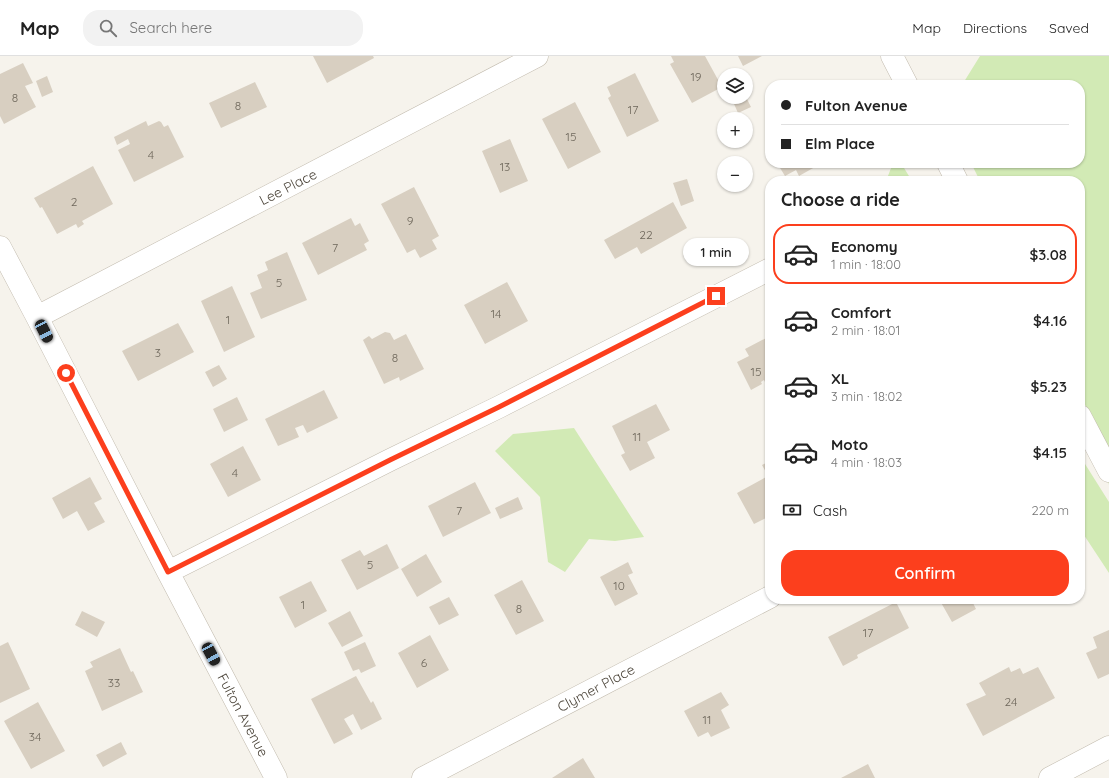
<!DOCTYPE html>
<html lang="en">
<head>
<meta charset="utf-8">
<style>
  :root { --surface:#fff; --page:#f2f2f2; --text:#222; --muted:#767676; --line:#e0e0e0; --accent:#fc3f1d }
  body { margin:0; font-family:Quicksand,sans-serif; background:var(--page); color:var(--text); height:100vh; display:flex; flex-direction:column; font-size:15px; white-space:nowrap }
  * { box-sizing:border-box; margin:0 }
  p { font-size:13px; color:var(--muted) }
  .icon { flex:none; width:22px; height:22px; fill:none; stroke:currentColor; stroke-width:2; stroke-linecap:round; stroke-linejoin:round }
  .map { position:relative; flex:1; overflow:hidden }
  .drawer { position:absolute; left:765px; top:120px; width:320px; height:428px; display:flex; flex-direction:column; background:var(--surface); border-radius:16px; box-shadow:0 1px 3px #0004 }
  .drawer>* { flex:none }
  .hud { position:absolute; left:765px; top:24px; width:320px; height:88px; border-radius:16px; box-shadow:0 1px 3px #0004; display:grid; align-content:center; height:88px; padding:0 16px; background:var(--surface) }
  .fabs { position:absolute; left:717px; top:12px; display:grid; gap:8px }
  .fabs a { display:grid; place-items:center; width:36px; height:36px; border-radius:50%; background:var(--surface); box-shadow:0 1px 3px #0004; font-size:20px }
  .end { position:absolute; width:18px; height:18px; margin:-9px; border:5px solid #fc3f1d; background:#fff; box-shadow:0 0 0 2px #fff }
  .from { border-radius:50% }
  .bubble { position:absolute; height:28px; border-radius:14px; background:var(--surface); box-shadow:0 1px 3px #0004; font-size:13px; font-weight:600; line-height:28px; text-align:center }
  .car { position:absolute; width:12px; height:24px; margin:-12px -6px; border-radius:5px; box-shadow:0 0 3px 1px #0007; background:linear-gradient(#222 24%,#8ab4d8 0 40%,#222 0 76%,#8ab4d8 0 86%,#222 0) }
  .hud b { display:flex; align-items:center; gap:14px; height:38px; font-size:15px }
  .hud b+b { border-top:1px solid var(--line) }
  .hud i { width:10px; height:10px; background:var(--text) }
  ul { padding:0; list-style:none }
  li { display:flex; align-items:center; gap:12px; height:60px; margin:0 8px 6px; padding:0 8px; border:2px solid transparent; border-radius:16px }
  li div { flex:1 }
  li b { display:block; font-size:15px }
  li em { font-style:normal; font-weight:600 }
  li.active { border-color:var(--accent) }
  li>.icon { width:36px; height:36px; stroke-width:1.5 }
  h2 { padding:0 16px; font-size:18px; line-height:48px }
  .pay { display:flex; align-items:center; gap:10px; height:44px; padding:0 16px; font-size:15px }
  .pay p { margin-inline-start:auto }
  .action { display:flex; gap:8px; margin-top:auto; padding:8px 16px }
  .action a { flex:1; height:46px; border-radius:16px; background:var(--accent); color:#fff; font-size:16px; font-weight:600; line-height:46px; text-align:center }
  header { display:flex; align-items:center; gap:24px; box-sizing:border-box; height:56px; padding:0 20px; background:var(--surface); border-bottom:1px solid var(--line) }
  header strong { font-size:19px }
  nav { display:flex; gap:22px; margin-inline-start:auto; font-size:14px }
  .search { width:280px; height:36px; background:var(--page); display:flex; align-items:center; gap:10px; box-sizing:border-box; padding:0 14px; border-radius:16px; color:var(--muted); font-size:15px }
  .map>svg:first-child { display:block }
</style>
</head>
<body>
<header>
<strong>Map</strong>
<div class="search"><svg class="icon" aria-label="search" viewBox="0 0 24 24"><circle cx="10" cy="10" r="6"/><path d="M15 15l6 6"/></svg>Search here</div>
<nav><a>Map</a><a>Directions</a><a>Saved</a></nav>
</header>
<div class="map">
<svg width="1109" height="722" viewBox="0 0 1109 722">
  <rect width="100%" height="100%" fill="#f6f3ec"/>
  <!-- green -->
  <path fill="#d2eab5" d="M980,0H1109V429L1099,378L1080,338V125H980L971,107H1080V29H962Z
    M893,107H901L912,125H886Z
    M574,372L644,481L615,485L589,483L565,516L548,506L540,441L495,395L513,378Z
    M1080,400L1109,446V517L1080,473Z"/>
  <!-- building -->
  <path fill="#d8cfc1" d="M313,0H373L374,2L327,27Z
    M671,0H705L722,31L692,47L670,8L674,6Z
    M738,0H762L743,10Z
    M23,7L33,27L25,30L36,51L4,68L0,60V18Z
    M635,17L659,65L627,81L608,42L611,40L607,31Z
    M47,20L53,36L42,41L36,25Z
    M255,26L267,51L221,72L209,47Z
    M731,41H746L751,51L738,57Z
    M575,46L601,96L568,113L542,63Z
    M146,65L148,70L159,65L161,66L164,71L168,69L184,101L134,126L118,94L130,88L128,83L117,89L114,81Z
    M510,83L528,125L500,137L482,95Z
    M777,107H822L799,120L796,114L785,120Z
    M93,110L113,148L82,165L84,168L78,172L76,168L57,178L42,151L40,152L34,142Z
    M687,123L694,145L681,150L673,127Z
    M414,131L439,180L432,184L437,193L420,202L415,193L407,197L381,148Z
    M673,146L687,172L641,198L637,191L615,203L604,184Z
    M351,162L355,170L360,167L369,185L364,188L367,194L318,219L302,187Z
    M287,196L307,244L261,263L250,237L262,232L257,219L268,214L265,206Z
    M507,226L528,265L485,288L464,249Z
    M232,230L255,281L224,296L201,245Z
    M178,267L194,296L138,325L122,295Z
    M385,276L390,277L394,284L406,278L424,313L400,325L399,321L384,328L363,284L369,280L372,283Z
    M770,280V336L764,324L761,326L762,328L751,334L737,306L749,300L745,293Z
    M219,309L227,323L213,331L205,316Z
    M324,334L338,362L307,377L303,369L295,372L299,381L278,390L265,363Z
    M237,341L248,364L224,376L213,353Z
    M656,348L670,374L647,386L655,402L630,415L621,399L625,397L612,370Z
    M243,390L261,424L228,441L210,408Z
    M770,405V460L754,468L737,437L768,420L762,409Z
    M90,421L102,443L94,447L105,466L88,475L77,455L63,463L52,442Z
    M475,426L491,457L443,481L428,450Z
    M518,441L523,453L500,463L495,452Z
    M387,488L399,512L357,534L341,504L360,494L364,500Z
    M426,498L442,526L417,541L401,513Z
    M628,506L633,517L628,519L638,538L615,550L600,521Z
    M522,524L544,565L516,579L494,539Z
    M311,525L327,555L295,572L279,541Z
    M449,541L459,559L439,569L429,551Z
    M939,543H971L976,553L952,566Z
    M896,546L909,572L857,599L858,602L843,610L828,581Z
    M82,555L105,566L97,581L75,569Z
    M350,555L363,580L342,591L328,567Z
    M1109,574V618L1098,623L1086,597L1097,592L1093,581Z
    M430,579L449,614L417,632L398,597Z
    M8,586L30,633L0,647V590Z
    M365,586L376,610L361,617L359,613L353,615L344,596Z
    M120,592L131,616L133,615L143,636L102,655L85,615L93,611L90,606Z
    M1009,611L1011,616L1020,612L1023,618L1038,611L1055,642L983,680L966,648L986,639L979,627Z
    M356,620L371,647L373,645L382,663L361,674L353,658L344,663L353,678L334,688L311,643Z
    M721,636L729,649L721,654L730,672L711,681L708,676L698,681L684,655Z
    M38,646L65,695L31,713L4,665Z
    M121,686L127,698L103,711L96,699Z
    M583,702L595,722H552Z
    M868,708L875,722H841Z"/>
  <g fill="none" stroke-linecap="round" stroke-linejoin="round">
    <defs>
      <path id="minor" d="M892,0L907,29
        M948,107L957,125
        M0,191L37,261L168,516L276,722
        M37,261L537,0
        M1080,360L1109,415
        M168,516L390,404L499,351L770,213
        M423,722L770,541
        M1050,722L1109,691"/>
    </defs>
    <!-- minor casing -->
    <use href="#minor" stroke="#c2bbae" stroke-width="23"/>
    <!-- minor -->
    <use href="#minor" stroke="#fff" stroke-width="22"/>
  </g>
  <g fill="none" stroke-linecap="round" stroke-linejoin="round">
    <!-- route -->
    <path stroke="#fc3f1d" stroke-width="5" d="M66,317L168,516L390,404L499,351L716,240"/>
  </g>
  <g text-anchor="middle" dominant-baseline="central" stroke-width="3.5" stroke-linejoin="round" paint-order="stroke">
    <!-- number labels -->
    <g font-size="12" fill="#6e675b">
      <text x="696" y="20">19</text>
      <text x="15" y="41">8</text>
      <text x="238" y="49">8</text>
      <text x="633" y="53">17</text>
      <text x="571" y="80">15</text>
      <text x="151" y="98">4</text>
      <text x="505" y="110">13</text>
      <text x="74" y="145">2</text>
      <text x="410" y="164">9</text>
      <text x="646" y="178">22</text>
      <text x="335" y="191">7</text>
      <text x="279" y="226">5</text>
      <text x="496" y="257">14</text>
      <text x="228" y="263">1</text>
      <text x="158" y="296">3</text>
      <text x="395" y="301">8</text>
      <text x="756" y="315">15</text>
      <text x="637" y="380">11</text>
      <text x="235" y="416">4</text>
      <text x="459" y="454">7</text>
      <text x="370" y="508">5</text>
      <text x="619" y="529">10</text>
      <text x="303" y="548">1</text>
      <text x="519" y="552">8</text>
      <text x="868" y="576">17</text>
      <text x="424" y="606">6</text>
      <text x="114" y="626">33</text>
      <text x="1011" y="645">24</text>
      <text x="707" y="663">11</text>
      <text x="35" y="680">34</text>
    </g>
    <!-- street labels -->
    <g font-size="14" fill="#4b4439" stroke="#fff">
      <text transform="translate(288 131) rotate(-27)">Lee Place</text>
      <text transform="translate(596 632) rotate(-28)">Clymer Place</text>
      <text transform="translate(243 659) rotate(62)">Fulton Avenue</text>
    </g>
  </g>
</svg>
<div class="fabs">
<a><svg class="icon" aria-label="layers" viewBox="0 0 24 24"><path d="M12 4l9 5-9 5-9-5zM3 14l9 5 9-5"/></svg></a>
<a>+</a>
<a>−</a>
</div>
<i class="end from" style="left:66px;top:317px"></i>
<i class="end" style="left:716px;top:240px"></i>
<div class="bubble" style="left:683px;top:182px;width:66px">1 min</div>
<i class="car" style="left:44px;top:275px;rotate:153deg"></i>
<i class="car" style="left:211px;top:598px;rotate:152deg"></i>
<div class="hud">
<b><i class="from"></i>Fulton Avenue</b>
<b><i></i>Elm Place</b>
</div>
<section class="drawer">
<h2>Choose a ride</h2>
<ul>
<li class="active"><svg class="icon" aria-label="car" viewBox="0 0 24 24"><path d="M5 17H2v-5l4-1 3-4h7l3 4 3 1v5h-3M9 17h6M6 11h13"/><circle cx="7" cy="17" r="2"/><circle cx="17" cy="17" r="2"/></svg><div><b>Economy</b><p>1 min · 18:00</p></div><em>$3.08</em></li>
<li><svg class="icon" aria-label="car" viewBox="0 0 24 24"><path d="M5 17H2v-5l4-1 3-4h7l3 4 3 1v5h-3M9 17h6M6 11h13"/><circle cx="7" cy="17" r="2"/><circle cx="17" cy="17" r="2"/></svg><div><b>Comfort</b><p>2 min · 18:01</p></div><em>$4.16</em></li>
<li><svg class="icon" aria-label="car" viewBox="0 0 24 24"><path d="M5 17H2v-5l4-1 3-4h7l3 4 3 1v5h-3M9 17h6M6 11h13"/><circle cx="7" cy="17" r="2"/><circle cx="17" cy="17" r="2"/></svg><div><b>XL</b><p>3 min · 18:02</p></div><em>$5.23</em></li>
<li><svg class="icon" aria-label="car" viewBox="0 0 24 24"><path d="M5 17H2v-5l4-1 3-4h7l3 4 3 1v5h-3M9 17h6M6 11h13"/><circle cx="7" cy="17" r="2"/><circle cx="17" cy="17" r="2"/></svg><div><b>Moto</b><p>4 min · 18:03</p></div><em>$4.15</em></li>
</ul>
<div class="pay"><svg class="icon" aria-label="cash" viewBox="0 0 24 24"><path d="M3 7h18v10H3z"/><circle cx="12" cy="12" r="2"/></svg>Cash<p>220 m</p></div>
<div class="action"><a>Confirm</a></div>
</section>
</div>
</body>
</html>
